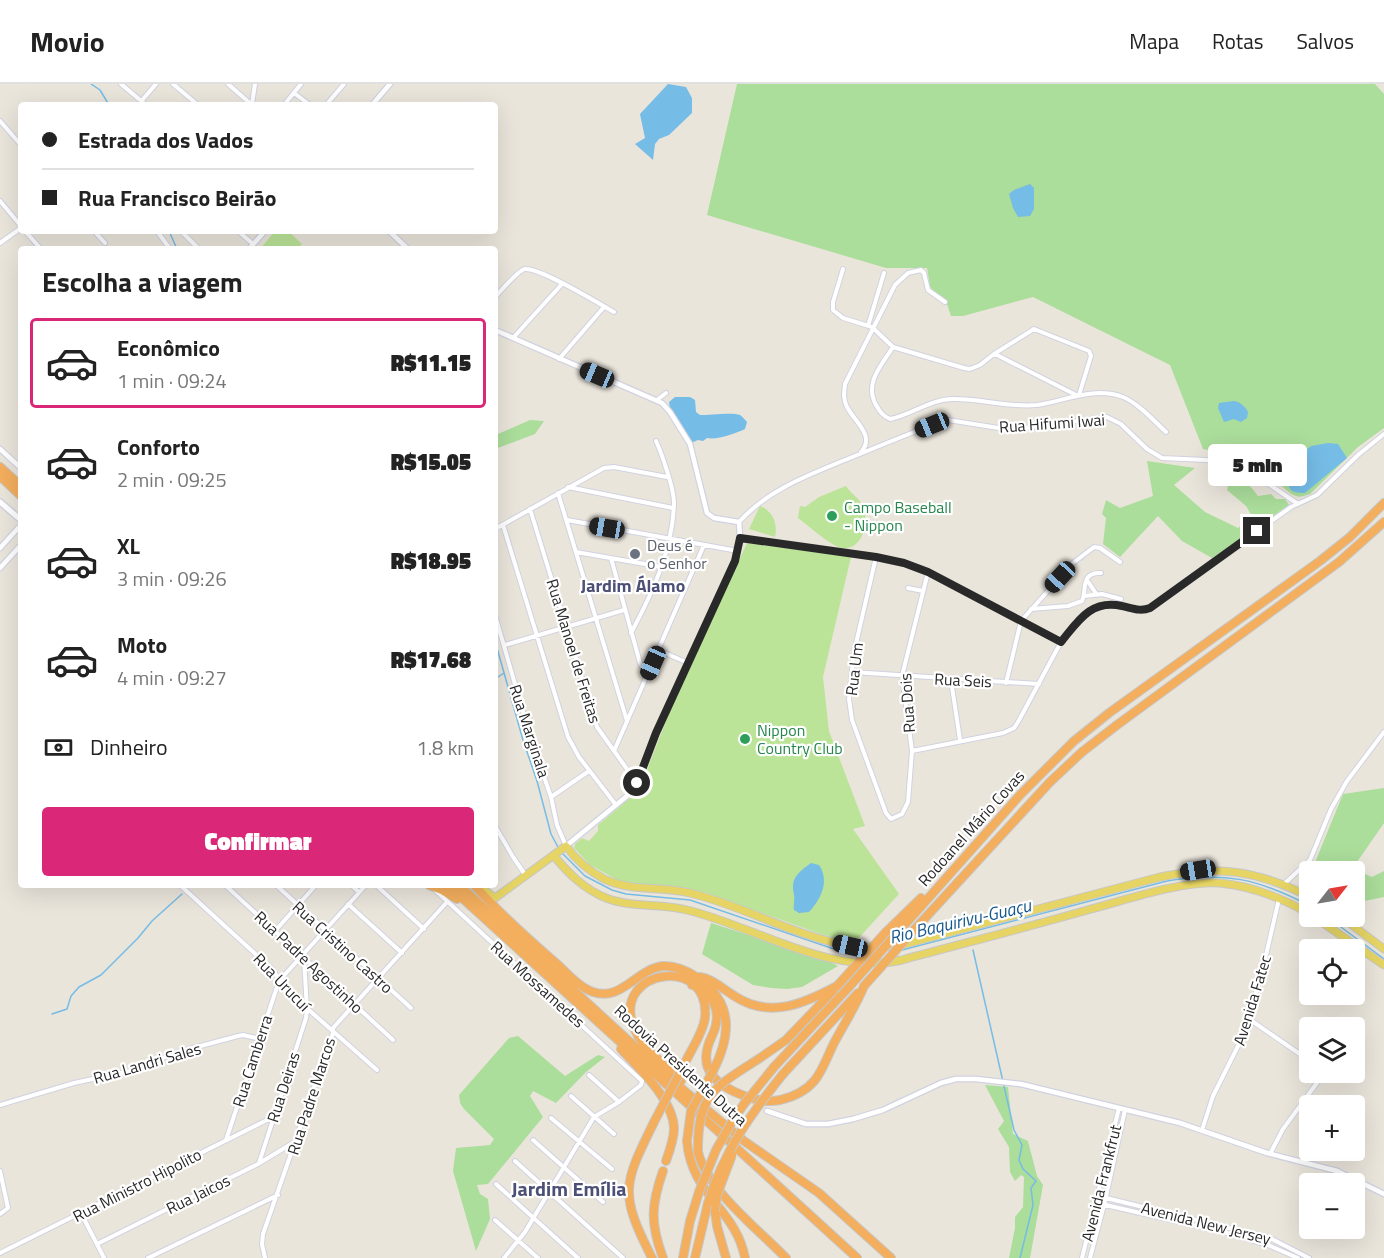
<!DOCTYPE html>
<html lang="pt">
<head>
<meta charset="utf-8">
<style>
  :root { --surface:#fff; --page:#f6f6f6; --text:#222; --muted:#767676; --line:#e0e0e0; --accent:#db2777 }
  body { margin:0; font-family:"Titillium Web",sans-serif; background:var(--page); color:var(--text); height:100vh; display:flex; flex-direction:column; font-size:22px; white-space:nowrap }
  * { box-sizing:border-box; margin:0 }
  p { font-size:20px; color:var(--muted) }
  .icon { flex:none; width:33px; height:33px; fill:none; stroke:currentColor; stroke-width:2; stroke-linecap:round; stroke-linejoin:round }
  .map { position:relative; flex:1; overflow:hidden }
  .drawer { position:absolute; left:18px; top:162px; width:480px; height:642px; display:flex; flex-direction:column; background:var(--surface); border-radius:6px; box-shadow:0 6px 24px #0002 }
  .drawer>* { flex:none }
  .banner { position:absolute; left:18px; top:18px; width:480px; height:132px; border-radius:6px; box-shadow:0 6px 24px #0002; display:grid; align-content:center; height:132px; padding:0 24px; background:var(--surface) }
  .needle { width:39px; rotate:59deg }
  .controls { position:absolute; left:1299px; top:777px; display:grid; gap:12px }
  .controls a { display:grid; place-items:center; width:66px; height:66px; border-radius:6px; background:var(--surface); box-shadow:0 6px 24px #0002; font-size:30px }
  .end { position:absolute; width:27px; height:27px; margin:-14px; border:8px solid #292929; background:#fff; box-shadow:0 0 0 3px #fff }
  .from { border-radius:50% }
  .bubble { position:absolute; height:42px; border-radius:6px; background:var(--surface); box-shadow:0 6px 24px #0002; font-size:20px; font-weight:800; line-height:42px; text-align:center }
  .car { position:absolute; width:18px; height:36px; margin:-18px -9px; border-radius:8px; box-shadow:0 0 4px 2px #0007; background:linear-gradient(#222 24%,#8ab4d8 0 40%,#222 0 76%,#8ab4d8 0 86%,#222 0) }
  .banner b { display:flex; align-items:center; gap:21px; height:57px; font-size:22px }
  .banner b+b { border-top:2px solid var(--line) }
  .banner i { width:15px; height:15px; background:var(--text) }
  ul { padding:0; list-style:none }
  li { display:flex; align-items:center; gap:18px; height:90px; margin:0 12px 9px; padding:0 12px; border:3px solid transparent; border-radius:6px }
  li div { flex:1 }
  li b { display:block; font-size:22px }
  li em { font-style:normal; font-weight:800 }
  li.current { border-color:var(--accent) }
  li>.icon { width:54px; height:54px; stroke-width:1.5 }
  h2 { padding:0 24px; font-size:27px; line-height:72px }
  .pay { display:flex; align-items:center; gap:15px; height:66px; padding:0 24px; font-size:22px }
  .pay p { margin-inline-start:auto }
  .primary-button { display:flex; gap:12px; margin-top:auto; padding:12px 24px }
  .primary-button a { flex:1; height:69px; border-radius:6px; background:var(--accent); color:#fff; font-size:24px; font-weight:800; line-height:69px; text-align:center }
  header { display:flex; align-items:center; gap:36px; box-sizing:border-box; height:84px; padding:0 30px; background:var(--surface); border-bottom:2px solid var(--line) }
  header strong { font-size:28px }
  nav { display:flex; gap:33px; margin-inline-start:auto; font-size:21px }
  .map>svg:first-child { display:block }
</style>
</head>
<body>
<header>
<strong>Movio</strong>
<nav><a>Mapa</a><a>Rotas</a><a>Salvos</a></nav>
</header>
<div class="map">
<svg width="1384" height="1174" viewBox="0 0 1384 1174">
  <rect width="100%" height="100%" fill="#eae5db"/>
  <!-- green -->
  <path fill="#abdd9b" d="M737,0H1375L1384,10V344L1358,363L1310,410C1306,411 1301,414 1296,412C1286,409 1279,397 1270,391C1247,376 1230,370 1203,365L1170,281L1033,213L963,232H951L946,217L933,207L930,202L927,184H886L707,131Z
    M530,336L544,337L535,350L495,365V353L498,350Z
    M1147,377L1195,384L1174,401L1205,428L1238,444L1252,432L1246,422L1227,406L1228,402C1247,396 1246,397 1258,412L1271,410L1276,415H1285L1289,421L1212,474L1182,457L1158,432L1120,473L1103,460L1106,434L1102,430L1106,416L1120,424L1153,412Z
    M1384,704V739L1357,778L1356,786L1372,793L1384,787V813L1355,819L1354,788L1316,787V776L1343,710Z
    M711,839L826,876L838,882L802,903L787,905L771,904L753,901L702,870Z
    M518,952L565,992L598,971L605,973L586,988L556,1019L533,1007L530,1012L543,1033L488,1100L477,1101L480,1110L488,1115L490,1135L476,1167L453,1087L456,1064L490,1061L494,1055L464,1025L460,1019L459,1011L509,954Z
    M985,1001L1008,1003L1013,1050L1028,1057L1037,1092L1043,1101L1030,1174H1009L1015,1144V1133L1023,1123L1024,1093L1021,1091L1015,1097L1010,1088L1009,1063L998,1045L1004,1037Z"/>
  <!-- pitch -->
  <path fill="#bce498" d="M275,147H288L302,160L297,165H260Z
    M846,402C851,410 860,414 863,423C871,440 860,473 836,462C823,455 810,443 798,434L800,422L805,423L819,413Z
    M760,422C773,427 778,440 775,453L749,445Z
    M747,459L851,473L823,593L829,647L865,742L853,745L899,810L856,857L833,854L812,847L707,809L675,802L640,801L621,798L590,781L574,764L575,760L582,754L589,757L598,747V741L639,706L670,627Z"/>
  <!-- water -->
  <path fill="#75bce6" d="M668,0L686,3L692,14V29L669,51L659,55L655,60L653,76L635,60L645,54L640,30Z
    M1030,100L1034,104V125L1030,132L1018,133L1013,124L1009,110L1014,106Z
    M675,313H690L695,316L696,328L700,331C709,331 733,328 740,331C741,331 746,337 747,338L745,345C734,350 718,356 707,354L703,357L698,356L691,359L670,324L669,318Z
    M1234,317C1240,318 1245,322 1248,328L1247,334L1241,338L1234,335L1224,338L1218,324L1219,319Z
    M1328,359L1338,360L1347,374L1305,409C1279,410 1294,393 1283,382L1287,381V376L1295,374L1302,367L1306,366L1311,362Z
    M811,779L819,781C830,797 821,815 809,828L799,829L794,826C793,820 795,817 794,811C790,795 797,789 811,779Z"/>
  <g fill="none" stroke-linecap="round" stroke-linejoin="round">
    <!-- stream -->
    <path stroke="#75bce6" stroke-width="1.5" d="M91,0L100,6L109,21
      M169,147L177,165
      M495,557L523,656L537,697L551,750L559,765
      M495,595L504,589
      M562,769L585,792L612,806L626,810L690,816L825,862L843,868L861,869
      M191,803L193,801
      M1326,832L1384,875
      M902,866L1167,797C1224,787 1259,795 1310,822
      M973,866L1014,1046L1022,1061L1019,1076L1023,1085L1036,1097L1031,1104L1033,1121L1020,1174
      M52,930L67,925L71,912L79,903L101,891L138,854L152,837L182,810"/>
    <defs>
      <path id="minor" d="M121,0L146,21
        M173,0L198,21
        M228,0L252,21
        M294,9L310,21
        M252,20L255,0
        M138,21L156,0
        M284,21L301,0
        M326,21L344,0
        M0,37L21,61
        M0,117L21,142
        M25,147L41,165
        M94,147L105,159
        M157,147L170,165
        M181,147L199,165
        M238,147L253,160
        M0,159L21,144
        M843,185L833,218V226L843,234L872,243L893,263L964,284L970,285L980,281L994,270L1034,245L1089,267L1091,272L1079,311
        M495,213C501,207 518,186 525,185C541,184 598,219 614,228
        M868,242L884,189
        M513,254L562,200
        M893,263C881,282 864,299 876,321C880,328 883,332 890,335C911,331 929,316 951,315C980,314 1007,324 1037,321C1065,317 1094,302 1123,313C1139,320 1153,336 1166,348
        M995,270L1076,311
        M559,275L604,223
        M657,316L666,309
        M861,368C876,352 854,337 847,323C843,316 844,308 845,300L895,201L908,189L921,186L924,189L928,206L945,218
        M568,403L673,424
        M558,409L627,637
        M530,425L597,643L637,699
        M567,436L738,467
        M739,438C768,406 806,392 845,376C877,363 908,350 940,338L948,336L1005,345H1017L1107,333L1121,340L1147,365L1162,374L1228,377L1239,380L1298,420
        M503,441L568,653L579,673L616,721
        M495,445L604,384L614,383L667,393
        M740,454L876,473L905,479L928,488L1061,558
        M576,468L662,483
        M876,473L854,568L849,615L852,636L886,729L891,735L902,730L908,718L912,667L902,592L928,488
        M611,474L640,579L647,591
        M1087,496L1097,511
        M908,504L923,507
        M1084,512L1102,510L1121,515
        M1031,525L1068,522L1082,517C1087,506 1080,488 1101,489
        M495,531L530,652L551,713L557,741L566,762
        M631,549C652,510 673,465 674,419C674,405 662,370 656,357
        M505,561L624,526
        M658,566L688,579
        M852,588L1039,600
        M951,596L960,656
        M1006,599L1021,537L1073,479L1094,463L1100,464L1120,478
        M614,667L704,461
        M912,667L1003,649L1014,644L1018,638L1061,558L1086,528L1108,521L1121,522L1139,526L1150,524L1291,423L1317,411L1358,371L1384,350
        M551,713L589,687
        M495,742L513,773L526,792
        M1284,800L1310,776L1331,725L1347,697L1384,648
        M180,801L273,886L285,905L377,986
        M225,801L393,956
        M276,801L411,924
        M351,801L359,808
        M376,801L424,845
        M434,805L642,997L641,1001L619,1018L594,1033L525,1148L504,1174
        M348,820L402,869
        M275,847L316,801
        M1249,935L1310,977
        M589,991L619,1018
        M571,1012L614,1050
        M0,1021L74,999L130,987L178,968L238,952L243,951L260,955
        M551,1034L612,1085
        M1202,1046L1213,1012L1246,946L1266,871L1279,815
        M226,1056L279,897L366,801
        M533,1056L603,1118
        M1271,1068L1283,1045L1325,988
        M515,1077L623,1174
        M259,1079L306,934L307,925L304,875
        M0,1087L8,1124L0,1130
        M496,1100L578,1174
        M1098,1112L1270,1154L1309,1174
        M1097,1119L1227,1149L1268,1161L1298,1174
        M81,1129L104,1174
        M495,1136L538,1174
        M97,1160L258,1080L296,1057
        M0,1169L273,1033
        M148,1174L278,1111
        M265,1174L262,1160L263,1150L333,949V944L447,818
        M1082,1174L1119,1024
        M1090,1174L1104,1121L1125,1026"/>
      <path id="tertiary" d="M372,21L390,0
        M389,147L408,165
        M249,165L265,147
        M495,246L662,319L670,328L690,360L707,429L714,434L739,438L740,454L735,477L656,649L637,699L627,712L566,762
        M0,365L21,384
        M0,464L21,441
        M0,484L21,461
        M767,1027L806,1040H828L853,1035L883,1026L941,999L956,995H976L1021,1000L1180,1039L1267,1069L1337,1087L1384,1110"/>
      <path id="secondary" d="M0,418L21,436"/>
      <path id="primary" d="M554,772C569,790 584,805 606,814C632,824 661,819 687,826C757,843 828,892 902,876C965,859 1028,843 1091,825C1129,815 1181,797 1220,799C1251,802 1282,814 1310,830
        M480,803L495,814L566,762C576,776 589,787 604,795C632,808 661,802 690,809C763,826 827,876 905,860L1160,793C1217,781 1257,786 1310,813
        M1313,832L1384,881
        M1340,832L1384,865"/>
      <path id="motorway" d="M0,383L21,402
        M0,392L21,412
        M429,801L442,806L457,815
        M448,801L857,1174
        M459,801L668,993L744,1057L819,1109L891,1174
        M474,801C499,829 528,855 557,880C568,890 579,903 593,908C622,918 637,884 664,882C677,882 688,887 698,894C734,919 731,952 713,987
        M900,846L1020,711L1074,657L1109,629L1320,477L1350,453L1384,419
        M914,846L1050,698L1082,668L1117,641L1339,478L1384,438
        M886,848L921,814
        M700,893C713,895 724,906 736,913C771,935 805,919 837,902
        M692,901C709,906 720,923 716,940C715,948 710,954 708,962C701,985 715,999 735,1008C748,1014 765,1019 780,1016C793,1013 806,1007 815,996C823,986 828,971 834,959C844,940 856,922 864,902
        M621,965C639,985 673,1015 674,1044C674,1055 670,1066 666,1077
        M760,974L786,956L833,907
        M774,983L849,903
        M783,990L858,909
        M681,997C665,981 640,963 633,941C613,885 711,870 705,934C703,948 694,961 688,973
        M733,1036L744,1020
        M687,1057C691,1111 736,1125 745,1174
        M698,1068C708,1107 758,1145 786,1174
        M663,1087C651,1121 650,1139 663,1174
        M715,1127L717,1142L726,1174
        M652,1174C619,1109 623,1101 654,1038
        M683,1174L690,1137L699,1108
        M695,1174L708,1119"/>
    </defs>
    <!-- minor casing -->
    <use href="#minor" stroke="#d1d2e1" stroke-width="6"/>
    <!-- tertiary casing -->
    <use href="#tertiary" stroke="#d1d2e1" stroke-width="7"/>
    <!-- secondary casing -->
    <use href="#secondary" stroke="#d1d2e1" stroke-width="8"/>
    <!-- primary casing -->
    <use href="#primary" stroke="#c7c7c7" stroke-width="9"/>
    <!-- motorway casing -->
    <use href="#motorway" stroke="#c7c7c7" stroke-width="10"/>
    <!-- minor -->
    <use href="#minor" stroke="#fff" stroke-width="4"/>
    <!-- tertiary -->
    <use href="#tertiary" stroke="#fff" stroke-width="4.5"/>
    <!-- secondary -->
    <use href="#secondary" stroke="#fff" stroke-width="5"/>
    <!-- primary -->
    <use href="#primary" stroke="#e6d564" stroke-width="7"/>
    <!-- motorway -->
    <use href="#motorway" stroke="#f3ae5e" stroke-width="8"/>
    <defs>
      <path id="motorway-bridge" d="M837,902L886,848
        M864,902L914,846
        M849,903L900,846
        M744,1020L774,983
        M654,1038L688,973
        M687,1057L691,1027L713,987
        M698,1068C697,1010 715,1003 760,974
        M699,1108L716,1066L733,1036
        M708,1119C724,1067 750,1031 783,990
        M715,1127L717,1111L732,1071"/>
    </defs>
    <!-- motorway-bridge casing -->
    <use href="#motorway-bridge" stroke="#c7c7c7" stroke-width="10" stroke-linecap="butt"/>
    <!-- motorway-bridge -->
    <use href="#motorway-bridge" stroke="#f3ae5e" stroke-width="8"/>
  </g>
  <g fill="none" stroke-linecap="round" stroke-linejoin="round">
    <!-- route -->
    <path stroke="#292929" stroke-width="8" d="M637,699L656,649L735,477L740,454L876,473L904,479L928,488L1061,558C1078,537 1091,515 1122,522C1132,524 1140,528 1150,524L1257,447"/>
  </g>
  <!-- markers -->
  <g fill="#2e9e5b" stroke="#fff" stroke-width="2">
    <circle cx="832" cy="432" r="6"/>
    <circle cx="745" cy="655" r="6"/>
  </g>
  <circle fill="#6b7280" stroke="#fff" stroke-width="2" cx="635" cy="470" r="6"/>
  <g text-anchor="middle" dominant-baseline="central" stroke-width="4.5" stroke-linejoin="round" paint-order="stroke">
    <!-- street labels -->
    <g font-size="16" fill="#292929" stroke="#fff">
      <text transform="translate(1052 339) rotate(-4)">Rua Hifumi Iwai</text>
      <text transform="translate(574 567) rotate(73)">Rua Manoel de Freitas</text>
      <text transform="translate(854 585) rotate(-83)">Rua Um</text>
      <text transform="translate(963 596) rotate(3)">Rua Seis</text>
      <text transform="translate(907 619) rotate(-94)">Rua Dois</text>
      <text transform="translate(530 647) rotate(72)">Rua Marginala</text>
      <text transform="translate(971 744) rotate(-48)">Rodoanel Mário Covas</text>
      <text transform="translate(343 863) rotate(42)">Rua Cristino Castro</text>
      <text transform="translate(309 878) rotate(43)">Rua Padre Agostinho</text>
      <text transform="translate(282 898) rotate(46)">Rua Urucuí</text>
      <text transform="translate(538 900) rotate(42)">Rua Mossamedes</text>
      <text transform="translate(1252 916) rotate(-73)">Avenida Fatec</text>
      <text transform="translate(252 977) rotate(-72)">Rua Camberra</text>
      <text transform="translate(147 979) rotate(-16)">Rua Landri Sales</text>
      <text transform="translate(681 981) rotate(42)">Rodovia Presidente Dutra</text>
      <text transform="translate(283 1003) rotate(-72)">Rua Deiras</text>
      <text transform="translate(311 1012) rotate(-72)">Rua Padre Marcos</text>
      <text transform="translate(1101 1099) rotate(-76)">Avenida Frankfrut</text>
      <text transform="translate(137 1101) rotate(-27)">Rua Ministro Hipolito</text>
      <text transform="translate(198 1110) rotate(-26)">Rua Jaicos</text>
      <text transform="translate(1206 1139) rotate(14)">Avenida New Jersey</text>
    </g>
    <!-- leisure labels -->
    <g font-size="16" fill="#27864d" stroke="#fff" text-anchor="start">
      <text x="844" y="423">Campo Baseball<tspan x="844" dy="18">- Nippon</tspan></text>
      <text x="757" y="646">Nippon<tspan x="757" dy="18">Country Club</tspan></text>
    </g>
    <!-- worship labels -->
    <g font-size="16" fill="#5b616d" stroke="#fff" text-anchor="start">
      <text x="647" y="461">Deus é<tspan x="647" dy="18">o Senhor</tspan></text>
    </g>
    <!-- neighbourhood labels -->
    <g font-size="18" font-weight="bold" fill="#4d5076" stroke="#fff">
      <text x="633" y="501">Jardim Álamo</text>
    </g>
    <!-- water labels -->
    <g font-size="18" font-style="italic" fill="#16598f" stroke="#fff">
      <text transform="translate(960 837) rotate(-13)">Rio Baquirivu-Guaçu</text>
    </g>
    <!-- quarter labels -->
    <g font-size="20" font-weight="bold" fill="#4d5076" stroke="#fff">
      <text x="569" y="1104">Jardim Emília</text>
    </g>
  </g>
</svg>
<div class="controls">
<a><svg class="needle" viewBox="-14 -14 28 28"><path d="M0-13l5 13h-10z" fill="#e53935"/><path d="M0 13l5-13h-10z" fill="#767676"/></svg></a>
<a><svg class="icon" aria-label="locate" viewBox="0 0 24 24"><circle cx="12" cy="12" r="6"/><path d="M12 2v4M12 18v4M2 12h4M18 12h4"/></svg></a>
<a><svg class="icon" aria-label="layers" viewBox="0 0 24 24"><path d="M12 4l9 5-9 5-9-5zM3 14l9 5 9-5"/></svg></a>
<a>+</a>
<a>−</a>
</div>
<i class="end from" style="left:637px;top:699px"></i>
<i class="end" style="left:1257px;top:447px"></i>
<div class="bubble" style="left:1208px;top:360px;width:99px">5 min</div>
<i class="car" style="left:597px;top:291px;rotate:293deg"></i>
<i class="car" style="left:932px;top:341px;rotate:248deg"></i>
<i class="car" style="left:607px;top:444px;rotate:280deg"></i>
<i class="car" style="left:1060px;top:493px;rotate:223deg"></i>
<i class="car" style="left:653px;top:579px;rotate:204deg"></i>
<i class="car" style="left:1198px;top:786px;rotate:261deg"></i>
<i class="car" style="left:850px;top:862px;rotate:283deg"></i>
<div class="banner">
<b><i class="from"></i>Estrada dos Vados</b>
<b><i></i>Rua Francisco Beirão</b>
</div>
<section class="drawer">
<h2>Escolha a viagem</h2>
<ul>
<li class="current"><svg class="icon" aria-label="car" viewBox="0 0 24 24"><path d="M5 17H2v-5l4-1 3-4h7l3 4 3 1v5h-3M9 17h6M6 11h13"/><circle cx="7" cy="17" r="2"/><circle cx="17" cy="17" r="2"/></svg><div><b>Econômico</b><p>1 min · 09:24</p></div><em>R$11.15</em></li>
<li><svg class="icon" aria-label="car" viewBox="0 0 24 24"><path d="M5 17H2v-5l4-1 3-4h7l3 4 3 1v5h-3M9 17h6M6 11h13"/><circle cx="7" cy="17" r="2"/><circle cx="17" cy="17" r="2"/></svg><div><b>Conforto</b><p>2 min · 09:25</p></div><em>R$15.05</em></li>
<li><svg class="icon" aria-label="car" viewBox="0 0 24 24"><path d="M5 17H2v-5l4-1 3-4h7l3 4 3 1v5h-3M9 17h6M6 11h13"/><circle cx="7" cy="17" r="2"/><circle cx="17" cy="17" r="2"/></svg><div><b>XL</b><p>3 min · 09:26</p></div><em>R$18.95</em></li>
<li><svg class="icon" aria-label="car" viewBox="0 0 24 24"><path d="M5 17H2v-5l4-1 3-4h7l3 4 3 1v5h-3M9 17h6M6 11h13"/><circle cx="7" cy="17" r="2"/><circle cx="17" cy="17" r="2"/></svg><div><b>Moto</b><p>4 min · 09:27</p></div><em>R$17.68</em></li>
</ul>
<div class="pay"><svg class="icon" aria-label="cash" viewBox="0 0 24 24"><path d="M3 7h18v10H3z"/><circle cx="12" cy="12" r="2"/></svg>Dinheiro<p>1.8 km</p></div>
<div class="primary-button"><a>Confirmar</a></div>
</section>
</div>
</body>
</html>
